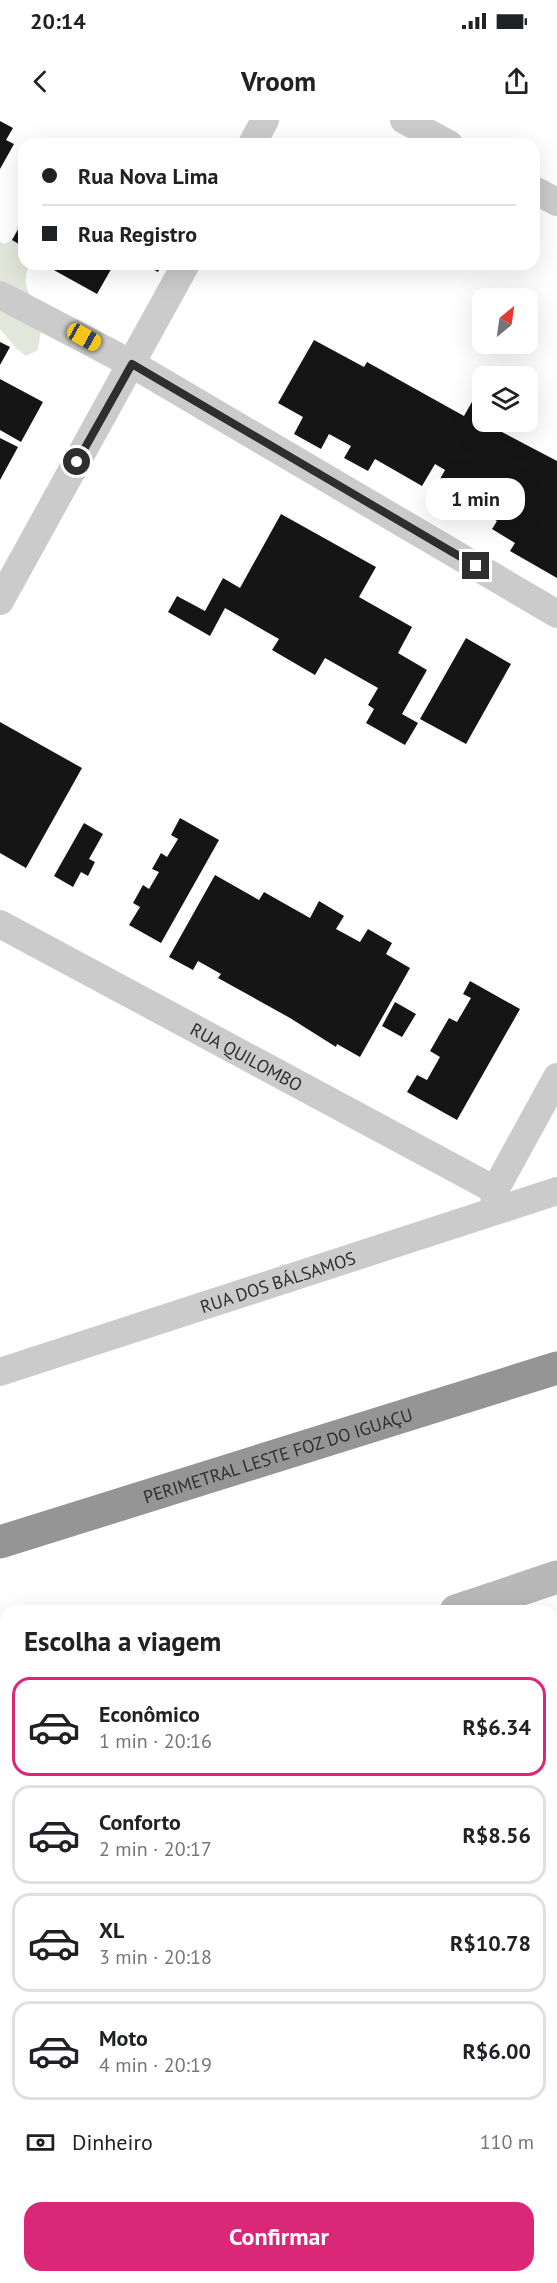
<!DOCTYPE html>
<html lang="pt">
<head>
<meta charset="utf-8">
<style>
  :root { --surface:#fff; --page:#f2f2f2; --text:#202124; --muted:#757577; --line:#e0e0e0; --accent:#db2777 }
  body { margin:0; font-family:"PT Sans",sans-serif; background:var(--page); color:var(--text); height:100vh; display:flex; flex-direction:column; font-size:22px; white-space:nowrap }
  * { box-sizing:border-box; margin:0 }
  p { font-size:20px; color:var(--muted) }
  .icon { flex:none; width:33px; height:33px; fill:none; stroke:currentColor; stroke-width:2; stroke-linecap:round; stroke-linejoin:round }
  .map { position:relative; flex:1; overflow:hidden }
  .side { position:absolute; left:0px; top:1485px; width:558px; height:678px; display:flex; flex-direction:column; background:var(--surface); border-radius:18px 18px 0 0; box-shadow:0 6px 24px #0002 }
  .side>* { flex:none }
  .banner { position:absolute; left:18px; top:18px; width:522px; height:132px; border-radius:18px; box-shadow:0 6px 24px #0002; display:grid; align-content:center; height:132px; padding:0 24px; background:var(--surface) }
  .needle { width:39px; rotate:29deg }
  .fabs { position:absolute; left:472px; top:168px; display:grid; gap:12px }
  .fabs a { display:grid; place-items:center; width:66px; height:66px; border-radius:12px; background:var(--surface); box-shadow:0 6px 24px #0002; font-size:30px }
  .end { position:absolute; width:27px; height:27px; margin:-14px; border:8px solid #2e2e2e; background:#fff; box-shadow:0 0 0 3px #fff }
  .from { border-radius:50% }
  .bubble { position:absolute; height:42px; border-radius:18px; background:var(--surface); box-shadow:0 6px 24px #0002; font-size:20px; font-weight:700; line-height:42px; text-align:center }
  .car { position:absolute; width:18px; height:36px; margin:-18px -9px; border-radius:8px; box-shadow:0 0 4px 2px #0007; background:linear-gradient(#f5c518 24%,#345 0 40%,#f5c518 0 76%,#345 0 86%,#f5c518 0) }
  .banner b { display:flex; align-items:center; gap:21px; height:57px; font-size:22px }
  .banner b+b { border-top:2px solid var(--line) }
  .banner i { width:15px; height:15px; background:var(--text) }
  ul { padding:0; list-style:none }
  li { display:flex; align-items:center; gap:18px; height:99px; margin:0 12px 9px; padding:0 12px; border:3px solid var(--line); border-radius:18px }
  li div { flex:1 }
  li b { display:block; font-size:22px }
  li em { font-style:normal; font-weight:700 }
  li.on { border-color:var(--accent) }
  li>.icon { width:54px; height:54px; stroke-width:1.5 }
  h2 { padding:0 24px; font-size:27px; line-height:72px }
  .pay { display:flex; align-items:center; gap:15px; height:66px; padding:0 24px; font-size:22px }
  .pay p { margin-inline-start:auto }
  .cta { display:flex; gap:12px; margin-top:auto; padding:12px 24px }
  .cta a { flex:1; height:69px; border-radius:18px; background:var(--accent); color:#fff; font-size:24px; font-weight:700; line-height:69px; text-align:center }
  .status { display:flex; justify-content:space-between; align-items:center; height:42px; padding:0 30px; background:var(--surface); direction:ltr }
  .status svg { height:16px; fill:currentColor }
  header { display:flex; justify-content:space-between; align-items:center; height:78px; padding:0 24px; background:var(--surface); font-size:27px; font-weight:700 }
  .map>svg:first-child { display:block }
</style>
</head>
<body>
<div class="status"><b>20:14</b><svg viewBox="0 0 49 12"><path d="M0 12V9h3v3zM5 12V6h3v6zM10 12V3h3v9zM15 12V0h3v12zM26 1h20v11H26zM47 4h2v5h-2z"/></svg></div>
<header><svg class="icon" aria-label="back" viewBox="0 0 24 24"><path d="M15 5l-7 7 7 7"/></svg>Vroom<svg class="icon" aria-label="share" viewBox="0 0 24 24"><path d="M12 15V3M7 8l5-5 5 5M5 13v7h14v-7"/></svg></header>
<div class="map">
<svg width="557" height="2163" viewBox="0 0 557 2163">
  <rect width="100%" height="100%" fill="#fff"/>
  <!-- green -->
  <path fill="#e3e6db" d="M24,104V144H30C17,168 37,179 41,201C42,211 39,221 38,230L26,236L16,228L0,209V122L5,124L14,118L17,106Z
    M557,1746V1908L552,1909V1755Z
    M309,2157H401L397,2163H306Z"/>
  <!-- building -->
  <path fill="#151515" d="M0,1L13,8L6,20L14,24L0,49Z
    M24,99V127L12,120Z
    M54,144H114L97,174L52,149Z
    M133,144H162L158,152L145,145L143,149Z
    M314,220L364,247L367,242L464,296L473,280L483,285V302L557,341V458L510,431L515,423L492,409L497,401L481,392L490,375L482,370L471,390L456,381L466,363L457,358L447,375L435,368L445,350L435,344L422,366L375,339L368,351L344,338L351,326L329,314L321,329L294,314L303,297L278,283Z
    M0,222L10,227L0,245Z
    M0,259L43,282L21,322L0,310Z
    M0,318L18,327L0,360Z
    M281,394L376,447L359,477L412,507L398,533L427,550L402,594L418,603L405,625L366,603L374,589L368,585L378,568L325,538L315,555L272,530L279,519L225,488L210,516L168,492L177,476L205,491L223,458L240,468Z
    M466,518L511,544L466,624L420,599Z
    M0,602L82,648L26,748L0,733Z
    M180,698L219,720L161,823L129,805L140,787L133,783L143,765L149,769L159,752L152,749L161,733L167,737L178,719L171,715Z
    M84,703L103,714L89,739L95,742L88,756L81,752L73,767L54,756Z
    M215,755L259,780L264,772L310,798L319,781L344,796L336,809L360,822L368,809L392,823L386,834L410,848L360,937L337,924L336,927L290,898L218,858L221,854L198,841L193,850L169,837Z
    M470,861L520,889L457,1000L407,972L417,955L427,960L440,937L430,931L449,898L457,902L471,878L463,874Z
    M395,882L416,894L402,917L382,906Z
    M119,2157H168L164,2163H125L118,2159Z
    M180,2157H272L269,2163H190Z"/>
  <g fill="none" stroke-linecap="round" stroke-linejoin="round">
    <!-- street -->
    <g stroke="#cbcbcb" stroke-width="28">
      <path d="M404,0L449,24"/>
      <path d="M252,24L265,0"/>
      <path d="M534,70L557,82"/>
      <path d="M0,175L132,244L557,494"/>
      <path d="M0,481L186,144"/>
      <path id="s1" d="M0,804L495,1070"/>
      <path d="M494,1089L495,1070L557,957"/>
      <path id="s2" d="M0,1252L557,1071"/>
      <path d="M348,2163L352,2157"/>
    </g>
    <!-- secondary -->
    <path stroke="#b8b8b8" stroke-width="33" d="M456,1491L557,1457
      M0,1641L6,1639"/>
    <!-- highway -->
    <path stroke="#959595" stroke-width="33" id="s3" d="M0,1422L557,1248"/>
  </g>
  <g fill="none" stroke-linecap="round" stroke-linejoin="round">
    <!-- route -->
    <path stroke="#2e2e2e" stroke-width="8" d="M77,342L132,244L476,446"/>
  </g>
  <g text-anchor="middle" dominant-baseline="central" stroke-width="6" stroke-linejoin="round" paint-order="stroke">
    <!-- street labels -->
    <g font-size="18" fill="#2e2e2e" stroke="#fff">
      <text stroke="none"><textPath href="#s1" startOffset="280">RUA QUILOMBO</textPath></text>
      <text stroke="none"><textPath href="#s2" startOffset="292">RUA DOS BÁLSAMOS</textPath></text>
      <text stroke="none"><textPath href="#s3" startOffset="291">PERIMETRAL LESTE FOZ DO IGUAÇU</textPath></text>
    </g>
  </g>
</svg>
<div class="fabs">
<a><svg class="needle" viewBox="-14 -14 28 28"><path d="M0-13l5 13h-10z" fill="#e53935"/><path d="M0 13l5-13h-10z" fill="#757577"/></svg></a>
<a><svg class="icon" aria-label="layers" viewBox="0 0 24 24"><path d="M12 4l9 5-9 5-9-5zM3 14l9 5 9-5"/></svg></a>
</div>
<i class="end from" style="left:77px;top:342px"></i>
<i class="end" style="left:476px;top:446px"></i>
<div class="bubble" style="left:426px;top:358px;width:99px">1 min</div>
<i class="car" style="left:84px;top:217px;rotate:119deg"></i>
<div class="banner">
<b><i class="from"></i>Rua Nova Lima</b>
<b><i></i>Rua Registro</b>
</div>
<section class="side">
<h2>Escolha a viagem</h2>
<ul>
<li class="on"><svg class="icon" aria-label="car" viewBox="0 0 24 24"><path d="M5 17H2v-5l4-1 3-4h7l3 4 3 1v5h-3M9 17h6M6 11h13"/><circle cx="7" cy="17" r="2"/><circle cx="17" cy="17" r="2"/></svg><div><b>Econômico</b><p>1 min · 20:16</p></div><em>R$6.34</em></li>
<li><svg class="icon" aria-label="car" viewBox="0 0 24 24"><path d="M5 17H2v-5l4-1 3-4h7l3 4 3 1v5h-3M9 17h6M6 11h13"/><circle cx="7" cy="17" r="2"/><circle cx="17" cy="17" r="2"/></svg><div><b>Conforto</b><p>2 min · 20:17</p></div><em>R$8.56</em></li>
<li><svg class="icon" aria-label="car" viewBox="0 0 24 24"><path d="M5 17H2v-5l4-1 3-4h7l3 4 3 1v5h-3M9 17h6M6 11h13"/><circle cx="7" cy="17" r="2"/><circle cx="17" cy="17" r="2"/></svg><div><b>XL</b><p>3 min · 20:18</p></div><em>R$10.78</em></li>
<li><svg class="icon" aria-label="car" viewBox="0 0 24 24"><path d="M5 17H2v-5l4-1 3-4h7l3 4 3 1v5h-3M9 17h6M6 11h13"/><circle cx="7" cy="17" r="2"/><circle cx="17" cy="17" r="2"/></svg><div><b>Moto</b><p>4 min · 20:19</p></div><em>R$6.00</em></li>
</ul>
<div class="pay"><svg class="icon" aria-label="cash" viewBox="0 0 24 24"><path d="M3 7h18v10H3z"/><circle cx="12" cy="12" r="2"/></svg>Dinheiro<p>110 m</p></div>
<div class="cta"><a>Confirmar</a></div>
</section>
</div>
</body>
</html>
